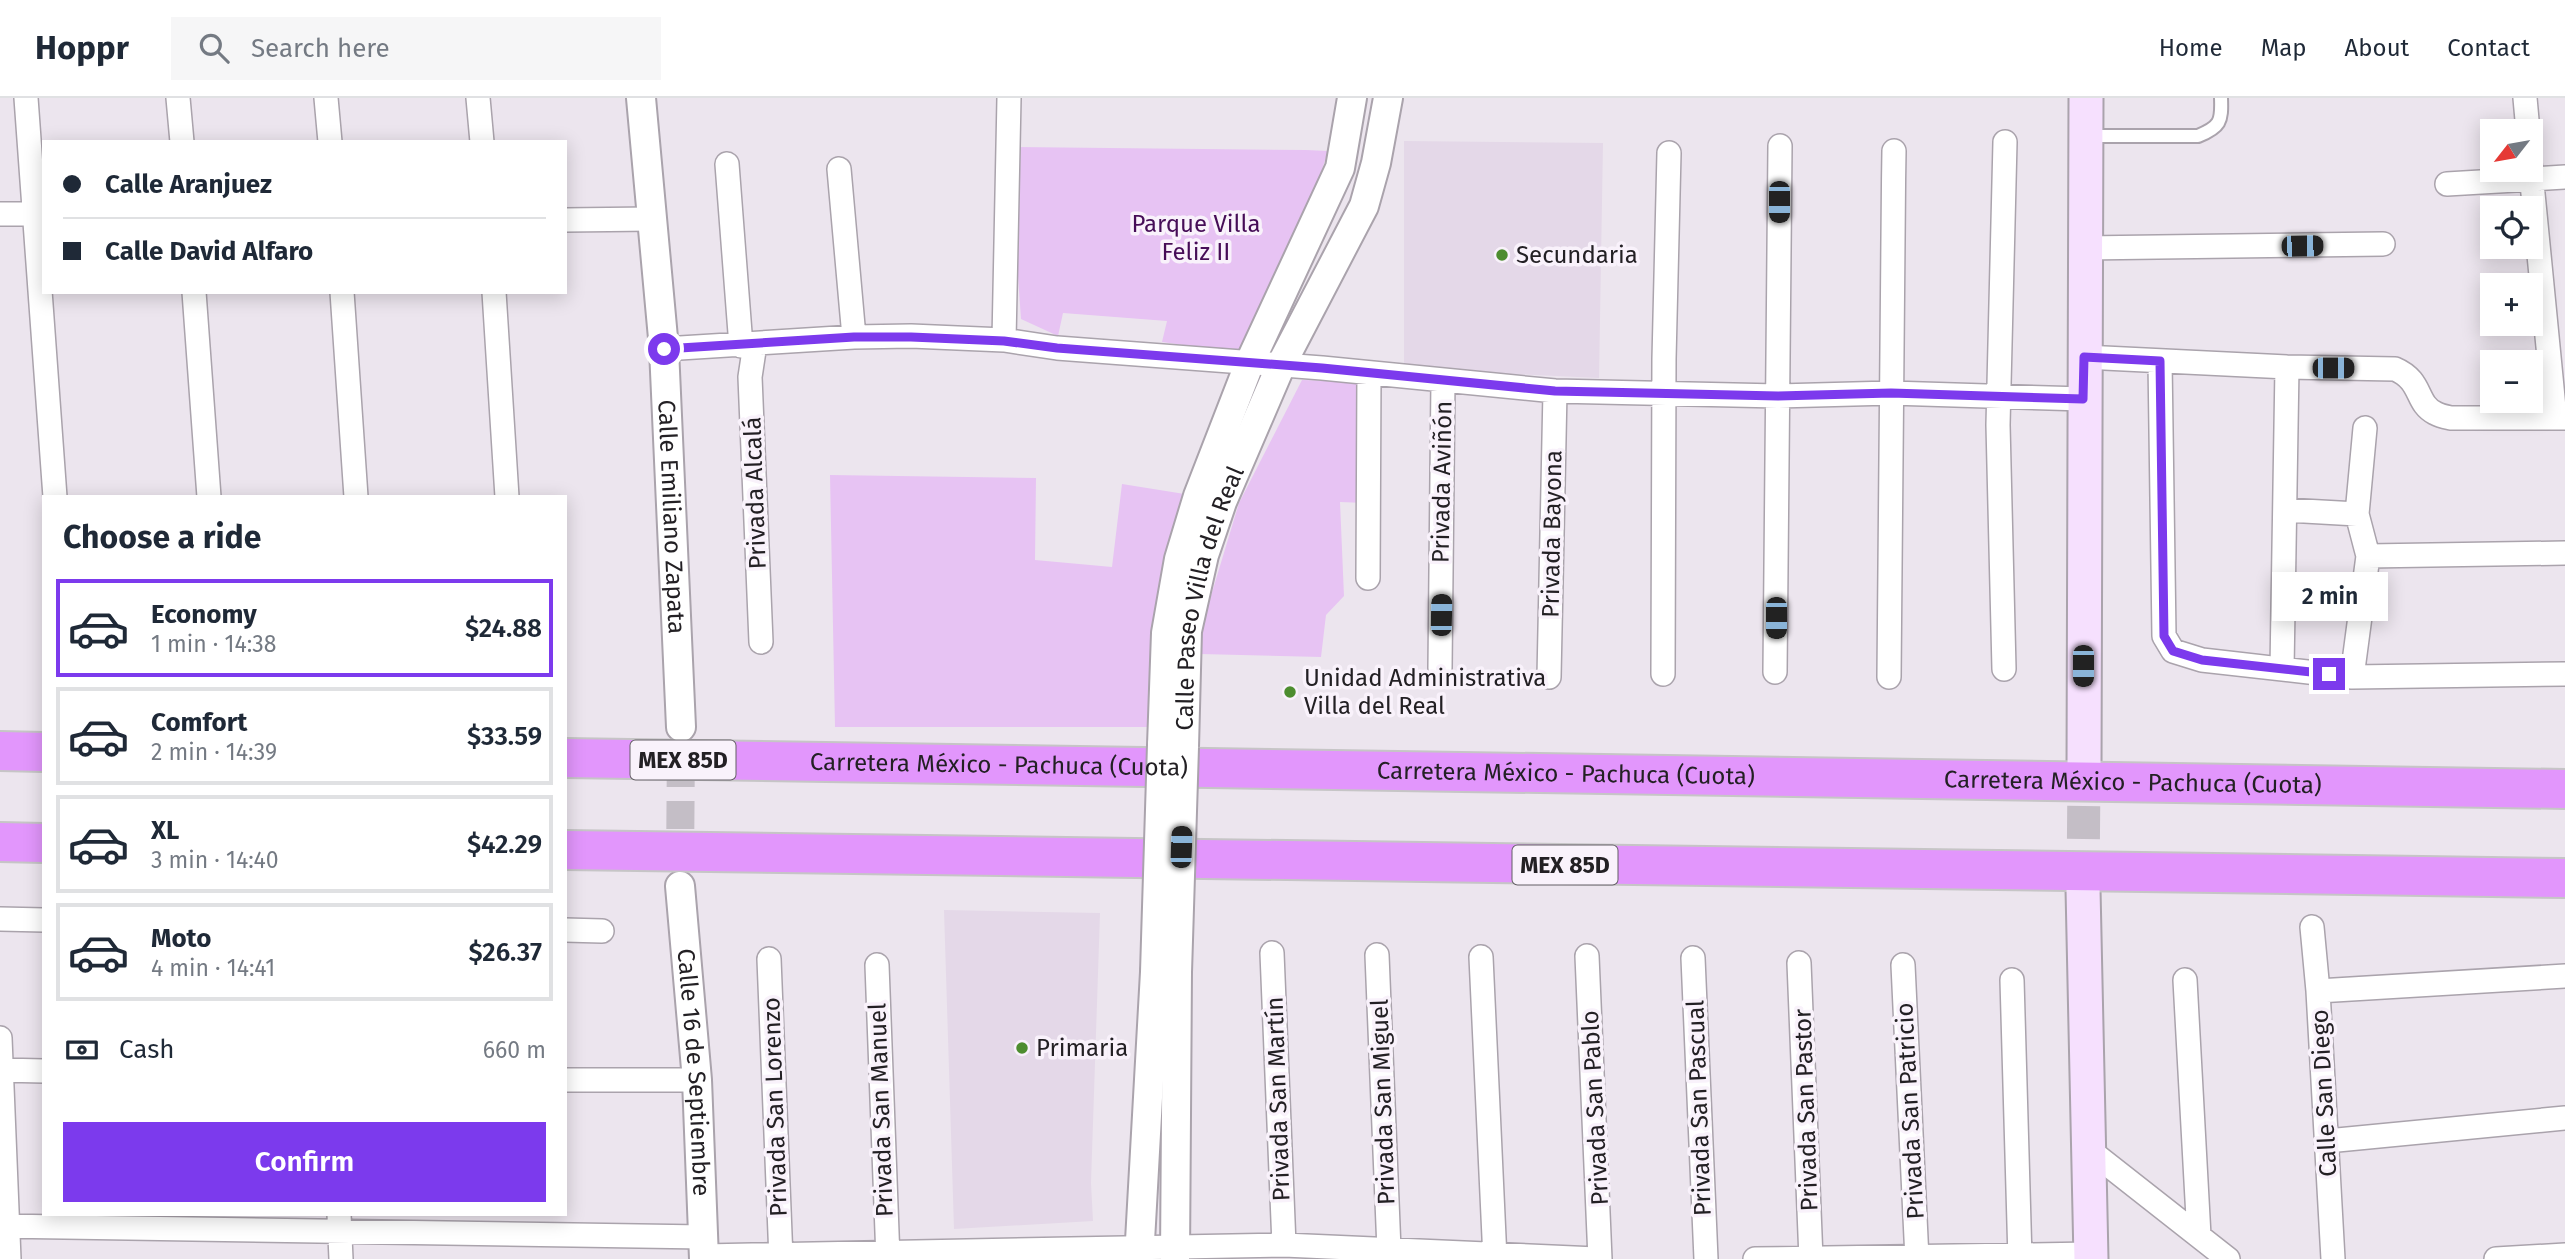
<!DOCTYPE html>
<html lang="en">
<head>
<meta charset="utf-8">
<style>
  :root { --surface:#fff; --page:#f6f6f7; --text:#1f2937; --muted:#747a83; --line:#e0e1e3; --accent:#7c3aed }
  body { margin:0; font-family:"Fira Sans",sans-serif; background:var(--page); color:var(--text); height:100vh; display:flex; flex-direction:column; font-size:26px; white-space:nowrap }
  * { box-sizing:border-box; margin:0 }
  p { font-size:23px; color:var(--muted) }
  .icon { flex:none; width:38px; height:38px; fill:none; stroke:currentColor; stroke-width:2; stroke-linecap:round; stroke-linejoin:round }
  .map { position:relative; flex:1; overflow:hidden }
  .sheet { position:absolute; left:42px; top:397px; width:525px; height:721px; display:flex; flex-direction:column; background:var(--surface); border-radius:0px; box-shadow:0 4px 18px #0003 }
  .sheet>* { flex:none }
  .banner { position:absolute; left:42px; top:42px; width:525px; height:154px; border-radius:0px; box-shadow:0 4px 18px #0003; display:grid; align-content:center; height:154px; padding:0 21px; background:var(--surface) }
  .needle { width:46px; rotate:239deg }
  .tools { position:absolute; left:2480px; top:21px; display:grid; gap:14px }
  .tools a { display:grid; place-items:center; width:63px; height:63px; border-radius:0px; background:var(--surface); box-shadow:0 4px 18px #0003; font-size:35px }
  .end { position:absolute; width:32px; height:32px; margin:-16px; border:9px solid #7c3aed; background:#fff; box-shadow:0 0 0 4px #fff }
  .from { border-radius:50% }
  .bubble { position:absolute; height:49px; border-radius:0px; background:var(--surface); box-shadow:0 4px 18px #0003; font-size:23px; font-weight:600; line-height:49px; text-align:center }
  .car { position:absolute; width:21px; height:42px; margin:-21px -10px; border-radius:9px; box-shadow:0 0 5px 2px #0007; background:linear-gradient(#222 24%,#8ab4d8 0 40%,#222 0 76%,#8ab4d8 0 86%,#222 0) }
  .banner b { display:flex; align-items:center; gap:24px; height:66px; font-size:26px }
  .banner b+b { border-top:2px solid var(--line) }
  .banner i { width:18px; height:18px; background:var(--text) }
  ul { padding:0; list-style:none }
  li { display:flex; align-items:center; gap:21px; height:98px; margin:0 14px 10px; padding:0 7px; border:4px solid var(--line); border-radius:0px }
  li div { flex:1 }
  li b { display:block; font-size:26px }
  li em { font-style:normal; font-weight:600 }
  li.on { border-color:var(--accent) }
  li>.icon { width:63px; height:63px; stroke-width:1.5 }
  h2 { padding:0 21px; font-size:32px; line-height:84px }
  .pay { display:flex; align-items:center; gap:18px; height:77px; padding:0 21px; font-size:26px }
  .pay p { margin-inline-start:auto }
  .cta { display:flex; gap:14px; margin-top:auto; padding:14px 21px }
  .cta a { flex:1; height:80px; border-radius:0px; background:var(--accent); color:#fff; font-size:28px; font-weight:600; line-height:80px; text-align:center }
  header { display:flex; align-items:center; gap:42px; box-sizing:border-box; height:98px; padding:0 35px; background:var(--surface); border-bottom:2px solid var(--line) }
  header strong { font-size:33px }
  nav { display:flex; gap:38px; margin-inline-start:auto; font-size:24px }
  .search { width:490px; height:63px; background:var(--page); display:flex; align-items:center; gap:18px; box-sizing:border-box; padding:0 24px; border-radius:0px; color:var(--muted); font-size:26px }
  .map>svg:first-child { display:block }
</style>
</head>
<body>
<header>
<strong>Hoppr</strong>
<div class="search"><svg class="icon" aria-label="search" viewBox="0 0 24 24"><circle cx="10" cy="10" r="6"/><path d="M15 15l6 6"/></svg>Search here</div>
<nav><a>Home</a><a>Map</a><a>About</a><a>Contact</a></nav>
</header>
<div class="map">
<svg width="2565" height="1161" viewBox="0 0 2565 1161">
  <rect width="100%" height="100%" fill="#ece5ee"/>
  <!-- built -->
  <path fill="#e4d8e8" d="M1404,43L1603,45L1599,280L1444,273L1404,268Z
    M944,812L1100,815L1091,1085L1093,1123L954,1131Z"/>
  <!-- green -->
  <path fill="#e7c3f3" d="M1009,49L1306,52L1328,53L1315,93L1241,255L1162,244L1167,223L1063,215L1058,238L1021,221Z
    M1302,282L1371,284L1365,405L1340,404L1344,498L1326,517L1321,559L1200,556L1201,531L1239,405Z
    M830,377L1036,380L1035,462L1112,469L1122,386L1197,398L1162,629H835Z"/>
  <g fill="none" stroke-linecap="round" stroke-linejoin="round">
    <!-- tertiary-tunnel -->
    <path stroke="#c4bec6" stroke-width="28" stroke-dasharray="28 14" stroke-linecap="butt" d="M680,773L681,642"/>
    <!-- secondary-tunnel -->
    <path stroke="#c4bec6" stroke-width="33" stroke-dasharray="33 17" stroke-linecap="butt" d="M2083,791L2084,676"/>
    <defs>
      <path id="service" d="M2086,38H2198C2220,29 2222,24 2221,0"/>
      <path id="minor" d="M26,0L55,399
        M178,0L182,44
        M326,0L330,44
        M478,0L482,44
        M2525,0L2528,33
        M2530,65L2555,320
        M727,66L741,248
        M839,71L854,239
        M2447,86L2565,79
        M0,116H44
        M565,122L652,121
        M2084,150L2383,146
        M194,194L209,399
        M342,194L356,399
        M494,194L507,399
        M1004,242L1009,0
        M755,246L750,279L761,544
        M664,251L854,239L911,238L1004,242L1057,250L1322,270L1555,293L1778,298L1891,295L2083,301
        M2084,259L2287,269L2395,271C2423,283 2415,305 2435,315C2440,318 2446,319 2451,320H2565
        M2160,263L2164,538L2173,553L2202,562L2352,579L2565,576
        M2285,412L2357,416
        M2368,458L2565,455
        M1368,480L1369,275
        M1440,570L1443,282
        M2004,571L1998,327L2005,44
        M2282,571L2287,269
        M1775,574L1780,48
        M1663,576L1664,261L1669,55
        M1549,579L1555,293
        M1889,579C1892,403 1891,228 1894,53
        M2352,579L2368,458L2357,416L2365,330
        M0,821L44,822
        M2312,829L2318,893L2333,1161
        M565,832L602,833
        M1272,855L1284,1147
        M1377,857L1389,1152
        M1587,858L1600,1161
        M1481,859L1495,1161
        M1693,860L1706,1161
        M769,861L781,1161
        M1799,865L1811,1161
        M877,867L888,1161
        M1903,867L1917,1161
        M2012,882L2020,1161
        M2185,882L2199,1138
        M2318,893L2565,878
        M0,940L9,1161
        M0,972L44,973
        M565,982H697
        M2327,1043L2565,1020
        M2088,1051L2228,1161
        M339,1116L341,1161
        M0,1128L704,1139
        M704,1158L1284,1147L1596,1161
        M1755,1161L2091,1156
        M2496,1161L2565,1157"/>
      <g id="tertiary">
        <path id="s1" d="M641,0L664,251L681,629"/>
        <path d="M1162,647L1166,535L1179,461L1198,398L1250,264L1340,70L1352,0"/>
        <path id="s2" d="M1184,649L1187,533L1204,457L1222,404L1281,267L1364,108L1376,65L1388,0"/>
        <path id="s3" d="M680,788L697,982L704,1161"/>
        <path d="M1139,1161L1155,874"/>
        <path d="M1175,1161L1177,874"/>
      </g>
      <path id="secondary" d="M2084,676L2086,0
        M2083,791L2091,1161"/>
      <g id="motorway">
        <path d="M0,653L44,654"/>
        <path id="s4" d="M565,660L2565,691"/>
        <path d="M0,744L44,745"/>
        <path d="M565,752L2565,780"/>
      </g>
    </defs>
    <!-- service casing -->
    <use href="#service" stroke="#aaa3ac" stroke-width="16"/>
    <!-- minor casing -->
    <use href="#minor" stroke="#aaa3ac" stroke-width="26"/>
    <!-- tertiary casing -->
    <use href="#tertiary" stroke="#aaa3ac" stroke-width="32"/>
    <!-- secondary casing -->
    <use href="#secondary" stroke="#aaa3ac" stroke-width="37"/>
    <!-- motorway casing -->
    <use href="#motorway" stroke="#c6c5c6" stroke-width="42"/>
    <!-- service -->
    <use href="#service" stroke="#fff" stroke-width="12"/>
    <!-- minor -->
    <use href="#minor" stroke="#fff" stroke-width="23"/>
    <!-- tertiary -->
    <use href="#tertiary" stroke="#fff" stroke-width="28"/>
    <!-- secondary -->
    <use href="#secondary" stroke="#f6e0fe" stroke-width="33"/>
    <!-- motorway -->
    <use href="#motorway" stroke="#e296fc" stroke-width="38"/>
    <defs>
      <path id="tertiary-bridge" d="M1155,874L1162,647
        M1177,874L1184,649"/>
    </defs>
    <!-- tertiary-bridge casing -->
    <use href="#tertiary-bridge" stroke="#aaa3ac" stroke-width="32" stroke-linecap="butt"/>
    <!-- tertiary-bridge -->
    <use href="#tertiary-bridge" stroke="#fff" stroke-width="28"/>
  </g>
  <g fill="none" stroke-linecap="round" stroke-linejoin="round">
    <!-- route -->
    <path stroke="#7c3aed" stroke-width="9" d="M664,251L854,239H911L1004,243L1057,250L1322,270L1555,293L1778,298L1891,295L2083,301L2084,259L2160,263L2164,538L2173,553L2202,562L2329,576"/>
  </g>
  <!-- markers -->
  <g fill="#4d8d2f" stroke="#f9f2fb" stroke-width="2.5">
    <circle cx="1502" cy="157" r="7"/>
    <circle cx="1290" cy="594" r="7"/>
    <circle cx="1022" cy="950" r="7"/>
  </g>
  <g text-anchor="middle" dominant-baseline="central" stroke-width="7" stroke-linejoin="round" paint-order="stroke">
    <!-- shield labels -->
    <g fill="#f9f2fb" stroke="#635f64" stroke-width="2">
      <rect x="630.5" y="642.5" width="105" height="39" rx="5"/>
      <rect x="1512.5" y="747.5" width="105" height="39" rx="5"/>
    </g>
    <g font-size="23" font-weight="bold" fill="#232024">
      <text x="683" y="662">MEX 85D</text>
      <text x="1565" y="767">MEX 85D</text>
    </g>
    <!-- park labels -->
    <g font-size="24" fill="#460d57" stroke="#f9f2fb">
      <text x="1196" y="126">Parque Villa<tspan x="1196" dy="28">Feliz II</tspan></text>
    </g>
    <!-- poi labels -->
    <g font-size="24" fill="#232024" stroke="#f9f2fb" text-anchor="start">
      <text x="1516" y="157">Secundaria</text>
      <text x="1304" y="580">Unidad Administrativa<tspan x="1304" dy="28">Villa del Real</tspan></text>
      <text x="1036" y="950">Primaria</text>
    </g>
    <!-- street labels -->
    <g font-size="24" fill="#232024" stroke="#f9f2fb">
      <text transform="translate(1442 384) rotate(-89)">Privada Aviñón</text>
      <text transform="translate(755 395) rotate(-92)">Privada Alcalá</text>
      <text stroke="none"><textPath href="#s1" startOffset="420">Calle Emiliano Zapata</textPath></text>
      <text transform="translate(1552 436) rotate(-89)">Privada Bayona</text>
      <text stroke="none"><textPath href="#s2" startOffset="152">Calle Paseo Villa del Real</textPath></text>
      <text stroke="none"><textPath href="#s4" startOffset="434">Carretera México - Pachuca (Cuota)</textPath></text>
      <text stroke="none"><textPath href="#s4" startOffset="1001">Carretera México - Pachuca (Cuota)</textPath></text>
      <text stroke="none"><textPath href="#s4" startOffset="1568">Carretera México - Pachuca (Cuota)</textPath></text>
      <text stroke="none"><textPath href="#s3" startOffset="187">Calle 16 de Septiembre</textPath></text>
      <text transform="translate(2324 995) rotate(-93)">Calle San Diego</text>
      <text transform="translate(1278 1001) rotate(-92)">Privada San Martín</text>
      <text transform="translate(1383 1004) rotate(-92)">Privada San Miguel</text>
      <text transform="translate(775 1009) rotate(-92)">Privada San Lorenzo</text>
      <text transform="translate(1595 1010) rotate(-93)">Privada San Pablo</text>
      <text transform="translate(1699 1010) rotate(-92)">Privada San Pascual</text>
      <text transform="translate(881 1012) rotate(-92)">Privada San Manuel</text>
      <text transform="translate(1806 1012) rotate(-92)">Privada San Pastor</text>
      <text transform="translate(1910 1013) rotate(-93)">Privada San Patricio</text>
    </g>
  </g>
</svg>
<div class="tools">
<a><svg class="needle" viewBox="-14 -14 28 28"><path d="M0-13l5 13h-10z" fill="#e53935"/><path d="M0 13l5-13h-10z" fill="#747a83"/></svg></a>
<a><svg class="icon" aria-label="locate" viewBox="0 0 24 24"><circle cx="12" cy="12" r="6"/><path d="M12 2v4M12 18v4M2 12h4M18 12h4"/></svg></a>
<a>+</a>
<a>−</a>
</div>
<i class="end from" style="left:664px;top:251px"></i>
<i class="end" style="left:2329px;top:576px"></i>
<div class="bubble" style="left:2272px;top:474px;width:116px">2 min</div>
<i class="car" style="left:1779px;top:104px;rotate:180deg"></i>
<i class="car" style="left:2302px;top:148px;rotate:89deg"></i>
<i class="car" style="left:2333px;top:270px;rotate:90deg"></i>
<i class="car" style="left:1441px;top:517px;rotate:1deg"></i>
<i class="car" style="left:1776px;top:520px;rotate:180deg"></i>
<i class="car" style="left:2083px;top:568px;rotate:180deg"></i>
<i class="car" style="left:1181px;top:749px;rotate:2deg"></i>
<div class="banner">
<b><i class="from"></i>Calle Aranjuez</b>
<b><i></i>Calle David Alfaro</b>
</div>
<section class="sheet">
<h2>Choose a ride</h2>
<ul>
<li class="on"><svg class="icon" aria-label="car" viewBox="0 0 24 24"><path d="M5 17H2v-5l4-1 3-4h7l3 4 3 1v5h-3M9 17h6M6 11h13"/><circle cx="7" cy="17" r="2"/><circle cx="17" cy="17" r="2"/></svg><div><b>Economy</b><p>1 min · 14:38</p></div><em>$24.88</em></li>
<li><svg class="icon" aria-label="car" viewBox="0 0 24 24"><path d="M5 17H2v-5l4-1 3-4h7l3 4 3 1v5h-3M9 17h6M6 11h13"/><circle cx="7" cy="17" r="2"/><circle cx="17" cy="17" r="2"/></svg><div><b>Comfort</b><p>2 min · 14:39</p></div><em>$33.59</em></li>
<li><svg class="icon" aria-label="car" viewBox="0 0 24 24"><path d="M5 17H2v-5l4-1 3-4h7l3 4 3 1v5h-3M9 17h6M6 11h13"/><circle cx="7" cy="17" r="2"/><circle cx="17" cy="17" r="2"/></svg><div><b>XL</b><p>3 min · 14:40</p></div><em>$42.29</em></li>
<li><svg class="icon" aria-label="car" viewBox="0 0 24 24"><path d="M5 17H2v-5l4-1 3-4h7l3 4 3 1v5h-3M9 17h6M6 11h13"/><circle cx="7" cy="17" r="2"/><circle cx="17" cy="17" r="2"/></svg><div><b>Moto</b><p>4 min · 14:41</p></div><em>$26.37</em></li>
</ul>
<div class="pay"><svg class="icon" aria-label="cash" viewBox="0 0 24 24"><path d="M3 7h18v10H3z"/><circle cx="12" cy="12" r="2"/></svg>Cash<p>660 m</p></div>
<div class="cta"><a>Confirm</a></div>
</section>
</div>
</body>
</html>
